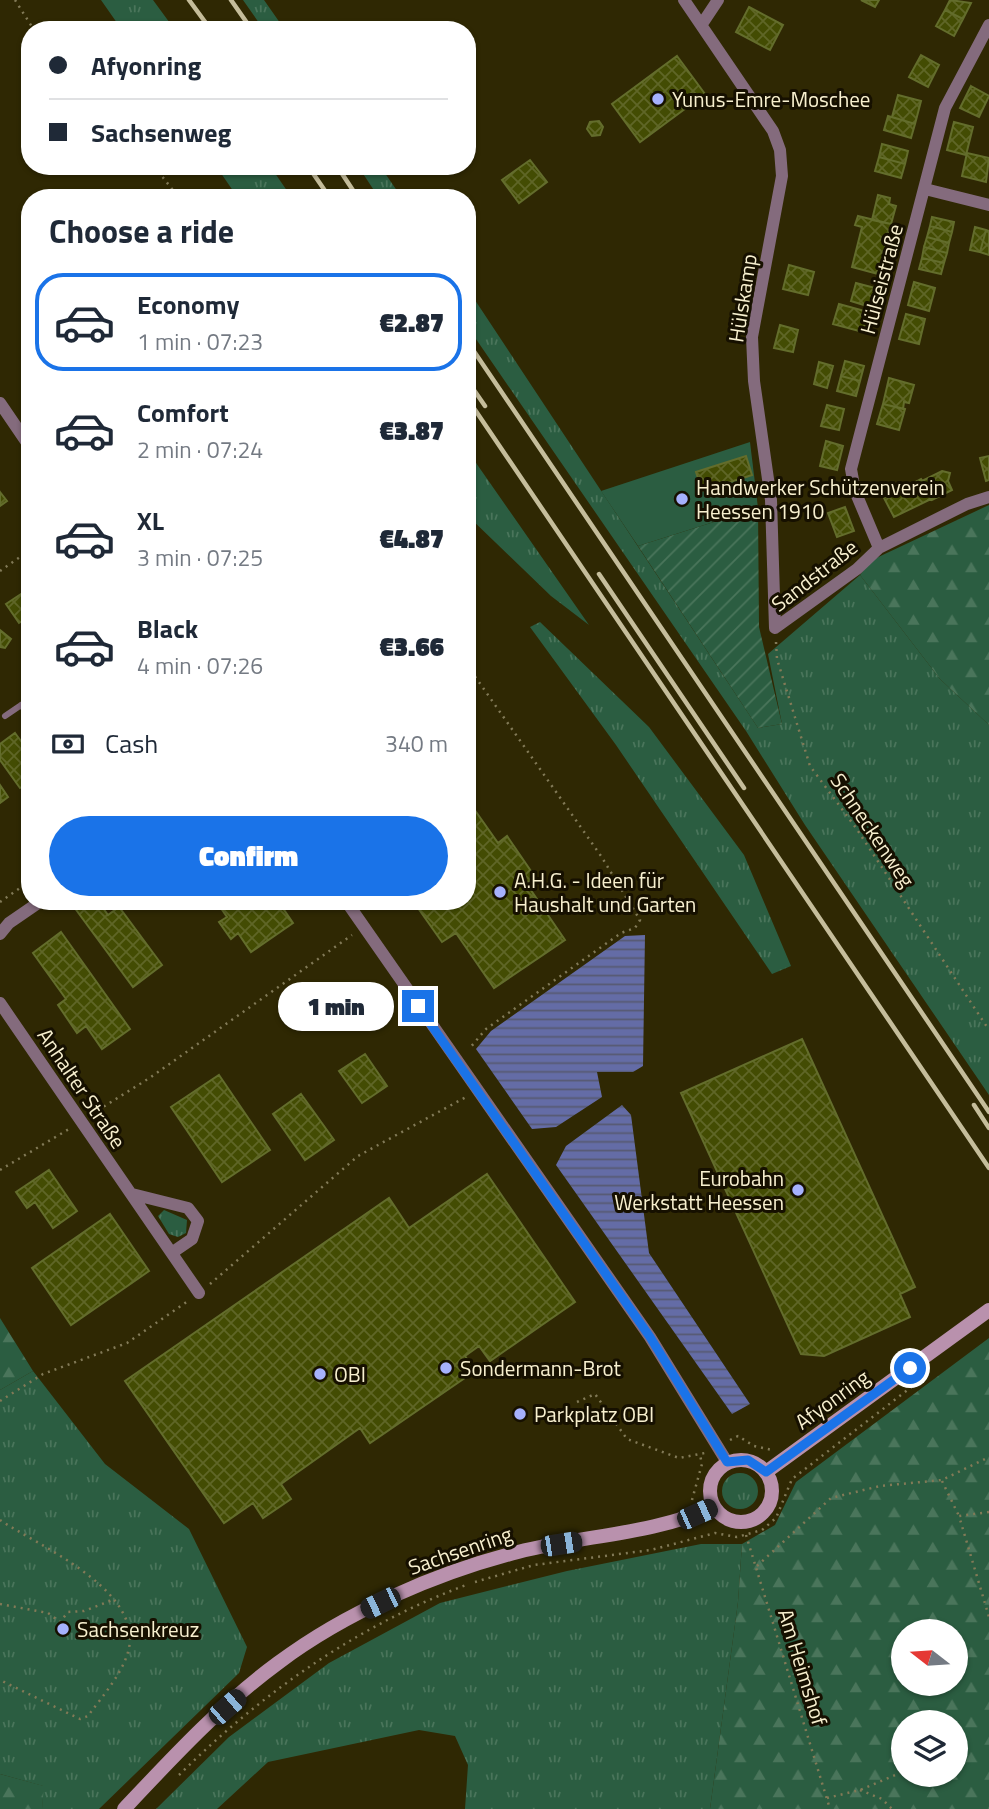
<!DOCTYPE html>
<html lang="en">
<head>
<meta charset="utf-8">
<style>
  :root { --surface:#fff; --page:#f6f6f7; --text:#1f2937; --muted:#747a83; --line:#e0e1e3; --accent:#1a73e8 }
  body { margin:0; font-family:"Titillium Web",sans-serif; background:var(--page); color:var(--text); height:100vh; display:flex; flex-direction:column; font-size:26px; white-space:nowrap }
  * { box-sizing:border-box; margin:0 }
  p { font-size:23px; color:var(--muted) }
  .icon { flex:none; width:38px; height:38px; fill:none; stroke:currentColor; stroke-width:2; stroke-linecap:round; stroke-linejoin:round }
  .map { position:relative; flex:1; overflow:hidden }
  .panel { position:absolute; left:21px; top:189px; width:455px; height:721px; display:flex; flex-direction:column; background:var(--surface); border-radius:28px; box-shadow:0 2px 5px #0004 }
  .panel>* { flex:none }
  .guide { position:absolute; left:21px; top:21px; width:455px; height:154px; border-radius:28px; box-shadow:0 2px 5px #0004; display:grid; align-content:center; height:154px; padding:0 28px; background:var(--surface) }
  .needle { width:46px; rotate:287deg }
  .controls { position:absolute; left:891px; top:1619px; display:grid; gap:14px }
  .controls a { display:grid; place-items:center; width:77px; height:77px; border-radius:50%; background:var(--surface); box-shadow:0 2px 5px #0004; font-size:35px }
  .end { position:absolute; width:32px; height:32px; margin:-16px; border:9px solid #1a73e8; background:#fff; box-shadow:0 0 0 4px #fff }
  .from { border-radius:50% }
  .bubble { position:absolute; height:49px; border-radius:24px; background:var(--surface); box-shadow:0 2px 5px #0004; font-size:23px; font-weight:800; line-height:49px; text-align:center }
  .car { position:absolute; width:21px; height:42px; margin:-21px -10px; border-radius:9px; box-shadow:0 0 5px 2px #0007; background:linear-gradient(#222 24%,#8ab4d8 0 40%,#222 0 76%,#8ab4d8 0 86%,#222 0) }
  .guide b { display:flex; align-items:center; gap:24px; height:66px; font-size:26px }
  .guide b+b { border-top:2px solid var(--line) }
  .guide i { width:18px; height:18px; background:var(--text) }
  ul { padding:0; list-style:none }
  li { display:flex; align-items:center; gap:21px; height:98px; margin:0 14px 10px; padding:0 14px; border:4px solid transparent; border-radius:28px }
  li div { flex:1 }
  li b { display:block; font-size:26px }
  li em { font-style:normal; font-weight:800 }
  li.selected { border-color:var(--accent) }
  li>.icon { width:63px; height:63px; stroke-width:1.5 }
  h2 { padding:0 28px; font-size:32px; line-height:84px }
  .pay { display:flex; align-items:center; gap:18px; height:77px; padding:0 28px; font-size:26px }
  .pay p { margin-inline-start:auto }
  .primary-button { display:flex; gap:14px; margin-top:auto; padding:14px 28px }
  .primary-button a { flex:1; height:80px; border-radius:42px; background:var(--accent); color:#fff; font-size:28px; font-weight:800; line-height:80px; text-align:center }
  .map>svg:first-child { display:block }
</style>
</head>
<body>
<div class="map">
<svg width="989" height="1809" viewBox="0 0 989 1809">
  <defs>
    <pattern id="grass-tufts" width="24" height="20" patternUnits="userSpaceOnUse" patternTransform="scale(1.75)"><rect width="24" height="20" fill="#2b5d41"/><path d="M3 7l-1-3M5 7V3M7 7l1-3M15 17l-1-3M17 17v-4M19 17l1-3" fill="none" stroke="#4a755b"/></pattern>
    <pattern id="forest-firs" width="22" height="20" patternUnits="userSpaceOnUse" patternTransform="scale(1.75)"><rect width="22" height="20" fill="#2b5d41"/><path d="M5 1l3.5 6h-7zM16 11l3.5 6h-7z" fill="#4a755b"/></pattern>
    <pattern id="garden-furrows" width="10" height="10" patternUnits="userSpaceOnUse" patternTransform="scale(1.75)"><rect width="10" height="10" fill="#2b5d41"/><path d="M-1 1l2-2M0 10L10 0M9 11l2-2" fill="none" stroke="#4a755b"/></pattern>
    <pattern id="water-rules" width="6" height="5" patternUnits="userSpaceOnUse" patternTransform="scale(1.75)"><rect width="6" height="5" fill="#646ca6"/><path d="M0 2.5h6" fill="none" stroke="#575a72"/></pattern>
    <pattern id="building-cross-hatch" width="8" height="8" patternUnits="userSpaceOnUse" patternTransform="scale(1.75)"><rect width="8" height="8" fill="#434c03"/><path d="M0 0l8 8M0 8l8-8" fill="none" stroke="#5f6627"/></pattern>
  </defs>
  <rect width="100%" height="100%" fill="#2f2803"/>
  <!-- grass -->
  <path fill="url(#grass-tufts)" d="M101,0H153L175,30H122Z
    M243,0H264L285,30H264Z
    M216,166H270L292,198H238Z
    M358,166H380L402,198H379Z
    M467,288L758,728L782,724L768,654L860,575L940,679L989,725V1095L805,825L746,731L467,326Z
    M467,450L589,625L551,596L467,515Z
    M540,622L649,727L744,855L791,966L772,974L616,745L530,627Z
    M164,1210L187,1220L186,1233L178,1237L169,1234L158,1216Z
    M33,1371L105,1464L189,1529L247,1647L239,1673L99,1809H42L43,1786L0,1774V1390Z
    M722 1491a18 18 0 1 1 36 0a18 18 0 1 1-36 0Z
    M701,1544H742L738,1602L710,1809H465L468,1765L455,1736L419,1730L268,1762L217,1809H156L229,1737L329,1663L440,1603L567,1571Z"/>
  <!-- forest -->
  <path fill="url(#forest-firs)" fill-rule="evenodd" d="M989,505V725L940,679L860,575L872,560Z
    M0,1318L33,1371L0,1390Z
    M989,1338V1809H710L738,1602L742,1544L775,1525L796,1482ZM903,1631H956V1684H903ZM903,1722H956V1774H903Z
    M0,1774L44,1786L42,1809H0Z"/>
  <!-- garden -->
  <path fill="url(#garden-furrows)" d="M758,508L759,627L782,724L758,728L638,546Z"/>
  <!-- pitch -->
  <path fill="#2b5d41" d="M750,442L758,508L638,546L601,491Z"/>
  <!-- water -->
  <path fill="url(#water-rules)" d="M645,935L643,1066L633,1072H597L602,1097L556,1127L532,1129L476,1049L491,1031L625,936Z
    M622,1105L631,1115L649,1253L750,1404L732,1414L556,1165L566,1146Z"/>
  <!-- building -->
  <path fill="url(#building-cross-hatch)" stroke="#636d2c" stroke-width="2" d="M861,0H879L875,7Z
    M950,0L971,3L963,19L945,10Z
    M749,7L783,25L770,50L736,32Z
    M945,10L963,19L954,36L936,26Z
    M921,55L939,65L928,87L909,77Z
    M677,56L705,94L640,142L612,104Z
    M971,86L989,96L979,117L960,108Z
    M898,95L921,101L915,124L892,117Z
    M888,116L915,124L911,138L884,130Z
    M599,121L603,127L600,135L592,136L587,129L590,122Z
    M954,122L973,127L966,155L947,150Z
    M882,144L908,151L905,164L879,157Z
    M967,153L989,158L986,182L962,176Z
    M879,157L905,164L901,178L875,171Z
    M530,160L547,182L519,203L502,180Z
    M878,195L890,198L889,204L896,206L891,224L872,220Z
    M858,216L891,224L878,274L852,267L862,227L855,225Z
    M932,217L954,222L952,232L930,226Z
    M930,226L952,232L949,243L927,237Z
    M975,227L986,230L980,252L970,250Z
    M986,230L989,231V255L980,252Z
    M927,237L949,243L947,253L924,247Z
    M924,247L947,253L944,263L922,258Z
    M922,258L944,263L941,274L919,269Z
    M789,265L814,272L808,295L783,289Z
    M914,282L935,288L929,311L908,305Z
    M856,283L875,288L870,307L851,301Z
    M839,304L868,312L863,332L833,324Z
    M906,314L925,319L919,344L899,339Z
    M780,325L798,330L793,352L774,348Z
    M845,361L864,366L860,381L841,376Z
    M819,362L833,366L827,388L814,384Z
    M841,376L860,381L856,396L837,391Z
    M889,378L914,385L909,403L904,402L903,409L883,404Z
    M883,404L905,409L899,430L877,424Z
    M827,405L844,409L839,430L821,426Z
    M826,441L843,446L837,470L820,466Z
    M746,456L752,475L702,491L696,472Z
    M989,456V480L986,481L980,458Z
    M942,471L950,473L948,481L952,490L932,500L922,481Z
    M921,479L931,499L894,517L884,498Z
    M0,492L7,501L0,506Z
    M845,507L854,531L837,537L828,513Z
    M30,588V616L19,623L6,604Z
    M0,630L11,639L5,648L0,647Z
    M15,733L30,753V782L20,788L0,760V744Z
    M0,785L8,797L0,803Z
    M467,799L498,843L507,836L535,877L526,883L565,940L494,988L456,933L442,942L413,901H467Z
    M81,901H98L108,915L119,907L162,965L133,987L74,907Z
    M216,901H278L293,923L251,952L238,933L231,939L219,922L227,917Z
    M61,932L130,1029L102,1049L86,1026L77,1033L58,1005L66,999L33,953Z
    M802,1039L915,1287L900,1294L910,1317L824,1356L801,1354L681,1093Z
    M365,1054L387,1086L362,1103L339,1071Z
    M219,1075L270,1150L222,1182L171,1107Z
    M301,1094L334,1140L305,1160L273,1114Z
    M49,1170L77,1211L53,1228L35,1202L27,1208L16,1192Z
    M487,1174L575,1302L490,1361L479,1346L465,1356L475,1371L370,1443L360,1428L281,1484L291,1499L263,1518L253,1503L224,1523L125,1381L389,1198L409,1228Z
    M110,1214L149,1271L71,1325L32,1268Z"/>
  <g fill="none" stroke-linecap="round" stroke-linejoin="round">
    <!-- path -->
    <path stroke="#827a57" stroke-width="2.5" stroke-dasharray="2 5" stroke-linecap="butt" d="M15,0L34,30
      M154,166L179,198
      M0,571L30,550
      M776,642L777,659L810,766L856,828L989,1030
      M467,665L601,856L640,920L635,928L621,933L486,1029L469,1049
      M0,902L30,881
      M92,1114L151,1077L352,935
      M0,1170L69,1129
      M210,1284L358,1156L466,1097
      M0,1401L43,1374L127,1343L188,1301
      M577,1402L595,1394L627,1439L679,1458L705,1453
      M730,1440L738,1436L754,1446L772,1450
      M942,1481L959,1516
      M692,1500L702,1464L700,1455
      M989,1512L959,1516L989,1617
      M0,1520C39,1546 132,1585 130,1641C128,1668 103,1695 88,1716L80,1719L0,1680
      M746,1535L830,1809
      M757,1566L831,1498L880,1486L942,1480L989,1457
      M475,1582L534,1565L651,1550L715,1533L737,1537L762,1530L776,1518L792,1479L927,1375
      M0,1604L48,1613L60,1622L68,1612L84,1611L115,1599
      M179,1775C262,1693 359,1624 469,1584
      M860,1790L882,1799L892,1809
      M827,1798L860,1790L900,1773"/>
    <!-- lane -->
    <path stroke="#846b7d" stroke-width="6" d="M21,705L30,717
      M5,716L30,699"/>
    <!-- street -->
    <path stroke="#846b7d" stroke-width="12" d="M684,0L773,131L780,150L782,176L752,337L754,381L771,500L775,628
      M702,24L718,0
      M925,189L989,205
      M0,403L30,447
      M879,548L855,491L851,469L945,108L989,25
      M775,628L857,569L879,548L967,504L989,497
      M346,901L650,1337L727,1462
      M0,934L9,923L41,901
      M0,1003L199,1293
      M132,1194L188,1208L198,1221L192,1239L173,1252"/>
    <!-- secondary -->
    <path stroke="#b991ad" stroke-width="14" d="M710 1491a31 31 0 1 1 62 0a31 31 0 1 1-62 0Z
      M766,1472L989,1310
      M124,1809C172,1758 222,1704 278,1663C346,1612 436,1573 518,1552C584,1535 651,1535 714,1507"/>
    <!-- rail -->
    <path stroke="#c5bd9b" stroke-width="4.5" d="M189,0L211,30
      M231,0L252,30
      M308,166L330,198
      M337,166L358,198
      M467,341L989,1112
      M467,380L485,406
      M467,398L989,1168
      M599,574L744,788
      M974,1105L989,1128"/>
  </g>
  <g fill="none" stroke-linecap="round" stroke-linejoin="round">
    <!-- route -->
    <path stroke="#1a73e8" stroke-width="9" d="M418,1006L650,1337L727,1462L748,1460L766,1472L910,1368"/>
  </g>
  <!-- markers -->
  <g fill="#a6b1fc" stroke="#161000" stroke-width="2.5">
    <circle cx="658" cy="99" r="7"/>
    <circle cx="682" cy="499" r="7"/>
    <circle cx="500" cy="892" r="7"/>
    <circle cx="798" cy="1190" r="7"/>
    <circle cx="446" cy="1368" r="7"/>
    <circle cx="320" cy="1374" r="7"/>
    <circle cx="520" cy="1414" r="7"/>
    <circle cx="63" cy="1629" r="7"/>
  </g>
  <g text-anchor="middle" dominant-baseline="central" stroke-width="6" stroke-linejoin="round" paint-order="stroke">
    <!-- poi labels -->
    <g font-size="21" fill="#f8f0cf" stroke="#161000" text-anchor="start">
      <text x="672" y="99">Yunus-Emre-Moschee</text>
      <text x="696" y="487">Handwerker Schützenverein<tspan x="696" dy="24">Heessen 1910</tspan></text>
      <text x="514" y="880">A.H.G. - Ideen für<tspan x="514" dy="24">Haushalt und Garten</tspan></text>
      <text x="784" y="1178" text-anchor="end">Eurobahn<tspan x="784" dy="24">Werkstatt Heessen</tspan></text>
      <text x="460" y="1368">Sondermann-Brot</text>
      <text x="334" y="1374">OBI</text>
      <text x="534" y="1414">Parkplatz OBI</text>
      <text x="77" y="1629">Sachsenkreuz</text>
    </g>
    <!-- street labels -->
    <g font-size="21" fill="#f8f0cf" stroke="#161000">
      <text transform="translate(881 279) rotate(-75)">Hülseistraße</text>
      <text transform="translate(742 298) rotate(-81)">Hülskamp</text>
      <text transform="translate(814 575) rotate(-38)">Sandstraße</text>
      <text transform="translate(873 830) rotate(56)">Schneckenweg</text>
      <text transform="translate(82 1088) rotate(56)">Anhalter Straße</text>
      <text transform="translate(832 1399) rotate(-36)">Afyonring</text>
      <text transform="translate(460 1550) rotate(-19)">Sachsenring</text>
      <text transform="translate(803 1667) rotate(73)">Am Heimshof</text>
    </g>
  </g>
</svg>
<div class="controls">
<a><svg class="needle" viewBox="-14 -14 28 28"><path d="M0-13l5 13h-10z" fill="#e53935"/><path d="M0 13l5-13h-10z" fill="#747a83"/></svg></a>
<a><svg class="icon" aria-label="layers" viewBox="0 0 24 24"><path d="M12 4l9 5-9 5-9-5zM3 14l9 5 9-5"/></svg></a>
</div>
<i class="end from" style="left:910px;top:1368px"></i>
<i class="end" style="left:418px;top:1006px"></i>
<div class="bubble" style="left:278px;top:982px;width:116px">1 min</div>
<i class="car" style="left:697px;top:1514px;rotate:66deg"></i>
<i class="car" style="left:561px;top:1544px;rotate:81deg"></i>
<i class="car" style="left:380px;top:1603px;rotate:244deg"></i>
<i class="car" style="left:227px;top:1707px;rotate:49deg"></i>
<div class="guide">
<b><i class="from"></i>Afyonring</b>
<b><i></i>Sachsenweg</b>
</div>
<section class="panel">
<h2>Choose a ride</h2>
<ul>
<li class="selected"><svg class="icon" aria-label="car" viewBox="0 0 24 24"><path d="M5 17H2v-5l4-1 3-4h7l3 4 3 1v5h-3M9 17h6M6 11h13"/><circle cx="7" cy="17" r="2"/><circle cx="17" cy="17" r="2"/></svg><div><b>Economy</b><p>1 min · 07:23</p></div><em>€2.87</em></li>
<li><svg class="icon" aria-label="car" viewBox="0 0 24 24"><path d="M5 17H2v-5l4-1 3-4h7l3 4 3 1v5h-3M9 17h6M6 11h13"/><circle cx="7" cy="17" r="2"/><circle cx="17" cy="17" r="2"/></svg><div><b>Comfort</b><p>2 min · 07:24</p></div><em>€3.87</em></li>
<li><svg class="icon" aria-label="car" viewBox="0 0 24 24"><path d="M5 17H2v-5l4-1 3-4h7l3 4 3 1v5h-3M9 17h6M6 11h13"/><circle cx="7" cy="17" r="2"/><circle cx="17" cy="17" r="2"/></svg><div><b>XL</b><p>3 min · 07:25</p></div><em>€4.87</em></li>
<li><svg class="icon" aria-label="car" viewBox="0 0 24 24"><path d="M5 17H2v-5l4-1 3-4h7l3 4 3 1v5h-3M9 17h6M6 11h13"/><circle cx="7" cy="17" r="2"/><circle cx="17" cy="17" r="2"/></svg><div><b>Black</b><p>4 min · 07:26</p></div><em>€3.66</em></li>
</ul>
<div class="pay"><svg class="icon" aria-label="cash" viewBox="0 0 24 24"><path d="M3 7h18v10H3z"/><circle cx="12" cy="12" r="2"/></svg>Cash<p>340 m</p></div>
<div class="primary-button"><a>Confirm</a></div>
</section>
</div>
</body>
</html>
